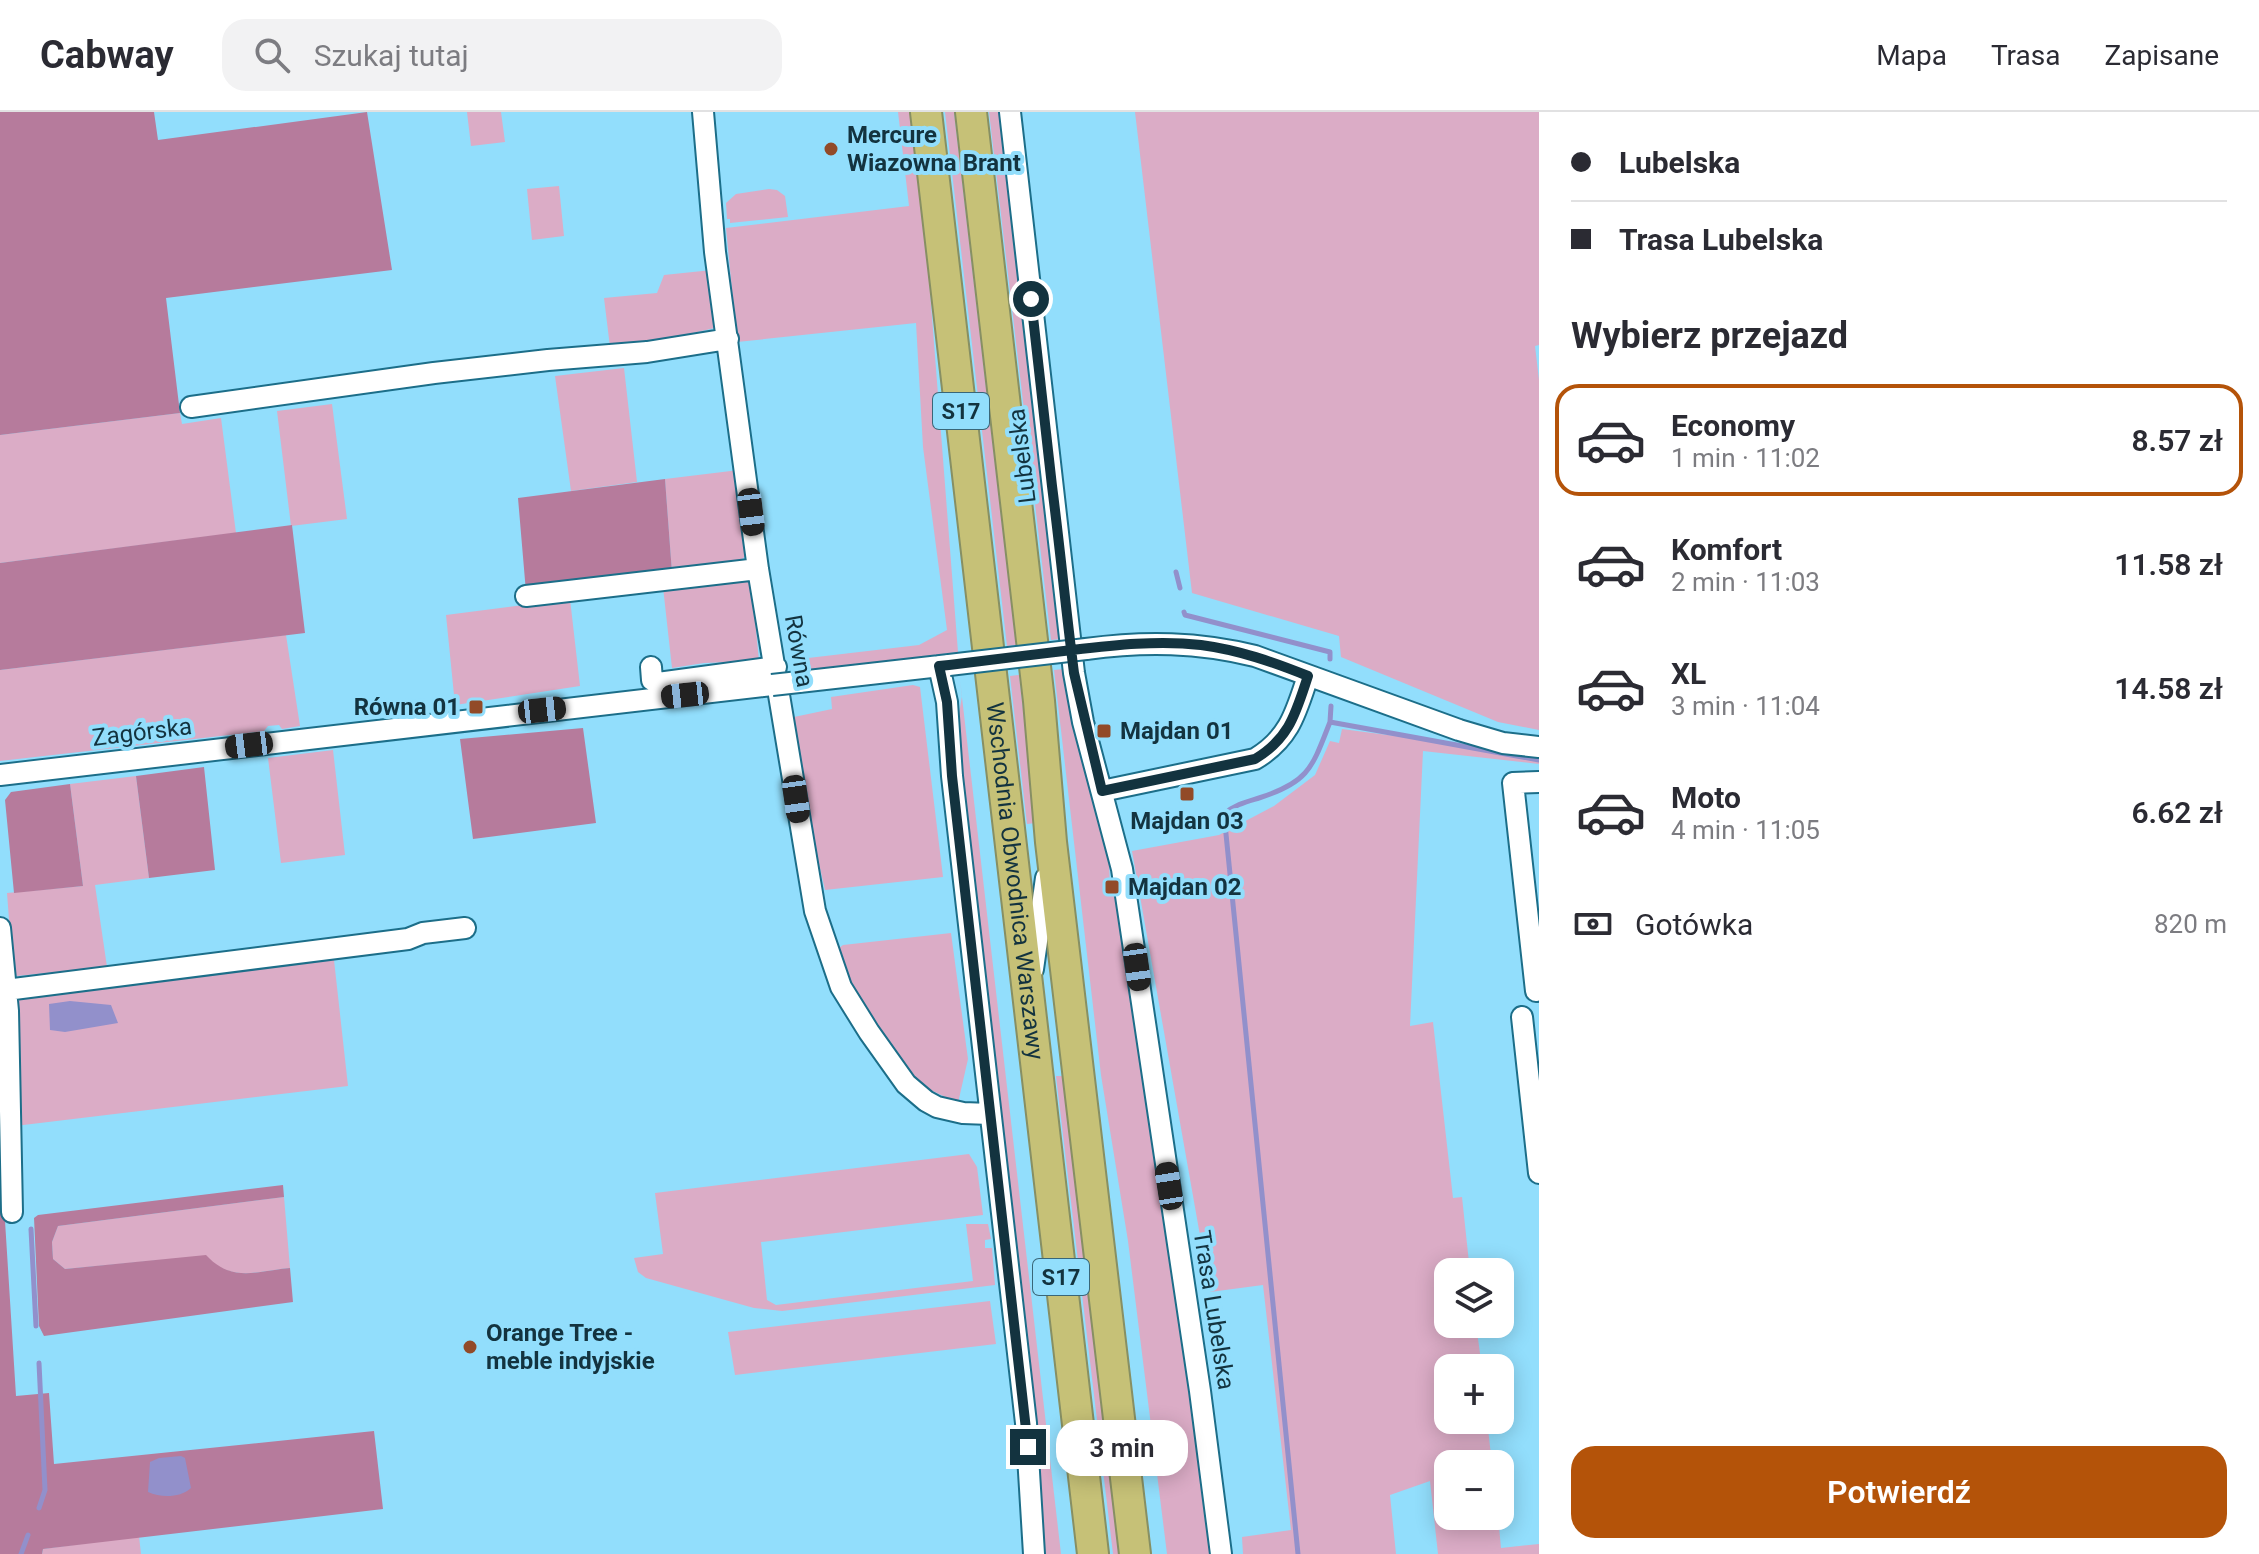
<!DOCTYPE html>
<html lang="pl">
<head>
<meta charset="utf-8">
<style>
  :root { --surface:#fff; --page:#f2f2f3; --text:#2b2b33; --muted:#7c7c81; --line:#e1e1e2; --accent:#b45309 }
  body { margin:0; font-family:Roboto,sans-serif; background:var(--page); color:var(--text); height:100vh; display:flex; flex-direction:column; font-size:30px; white-space:nowrap }
  * { box-sizing:border-box; margin:0 }
  p { font-size:26px; color:var(--muted) }
  .icon { flex:none; width:44px; height:44px; fill:none; stroke:currentColor; stroke-width:2; stroke-linecap:round; stroke-linejoin:round }
  .map { position:relative; flex:1; overflow:hidden }
  .side { display:flex; flex-direction:column; background:var(--surface); width:720px }
  .side>* { flex:none }
  .guide { display:grid; align-content:center; height:176px; padding:0 32px; background:var(--surface) }
  .controls { position:absolute; left:1434px; top:1146px; display:grid; gap:16px }
  .controls a { display:grid; place-items:center; width:80px; height:80px; border-radius:16px; background:var(--surface); box-shadow:0 4px 20px #0003; font-size:40px }
  .end { position:absolute; width:36px; height:36px; margin:-18px; border:10px solid #13333f; background:#fff; box-shadow:0 0 0 4px #fff }
  .from { border-radius:50% }
  .bubble { position:absolute; height:56px; border-radius:24px; background:var(--surface); box-shadow:0 4px 20px #0003; font-size:26px; font-weight:600; line-height:56px; text-align:center }
  .car { position:absolute; width:24px; height:48px; margin:-24px -12px; border-radius:10px; box-shadow:0 0 6px 2px #0007; background:linear-gradient(#222 24%,#8ab4d8 0 40%,#222 0 76%,#8ab4d8 0 86%,#222 0) }
  .guide b { display:flex; align-items:center; gap:28px; height:76px; font-size:30px }
  .guide b+b { border-top:2px solid var(--line) }
  .guide i { width:20px; height:20px; background:var(--text) }
  ul { padding:0; list-style:none }
  li { display:flex; align-items:center; gap:24px; height:112px; margin:0 16px 12px; padding:0 16px; border:4px solid transparent; border-radius:24px }
  li div { flex:1 }
  li b { display:block; font-size:30px }
  li em { font-style:normal; font-weight:600 }
  li.active { border-color:var(--accent) }
  li>.icon { width:72px; height:72px; stroke-width:1.5 }
  h2 { padding:0 32px; font-size:36px; line-height:96px }
  .pay { display:flex; align-items:center; gap:20px; height:88px; padding:0 32px; font-size:30px }
  .pay p { margin-inline-start:auto }
  .primary-button { display:flex; gap:16px; margin-top:auto; padding:16px 32px }
  .primary-button a { flex:1; height:92px; border-radius:24px; background:var(--accent); color:#fff; font-size:32px; font-weight:600; line-height:92px; text-align:center }
  header { display:flex; align-items:center; gap:48px; box-sizing:border-box; height:112px; padding:0 40px; background:var(--surface); border-bottom:2px solid var(--line) }
  header strong { font-size:38px }
  nav { display:flex; gap:44px; margin-inline-start:auto; font-size:28px }
  .search { width:560px; height:72px; background:var(--page); display:flex; align-items:center; gap:20px; box-sizing:border-box; padding:0 28px; border-radius:24px; color:var(--muted); font-size:30px }
  main { display:flex; flex:1; min-height:0 }
  .map>svg:first-child { display:block }
</style>
</head>
<body>
<header>
<strong>Cabway</strong>
<div class="search"><svg class="icon" aria-label="search" viewBox="0 0 24 24"><circle cx="10" cy="10" r="6"/><path d="M15 15l6 6"/></svg>Szukaj tutaj</div>
<nav><a>Mapa</a><a>Trasa</a><a>Zapisane</a></nav>
</header>
<main>
<div class="map">
<svg width="1539" height="1442" viewBox="0 0 1539 1442">
  <rect width="100%" height="100%" fill="#92defc"/>
  <!-- green -->
  <path fill="#dbacc6" d="M467,0H501L505,30L471,34Z
    M898,0H912L927,141L958,540L793,562L791,548L919,533L947,518L923,335L916,211L737,230L726,116L909,94Z
    M945,0H954L1016,533L1007,534Z
    M989,0H1002L1062,527L1051,528Z
    M1135,0H1539V233L1535,234L1539,268V618L1498,610L1341,545L1339,524L1192,481Z
    M559,74L564,124L532,128L527,77Z
    M769,77L777,78L785,84L788,105L730,111V107H727L726,91L736,82Z
    M712,158L719,215L667,227L610,235L604,186L657,181L664,163Z
    M624,256L637,370L571,379L555,264Z
    M332,292L347,407L291,414L277,299Z
    M180,301L182,312L221,306L236,421L0,451V323Z
    M739,358L748,442L735,453L672,461L665,367Z
    M751,465L759,549L704,551L672,556L663,475Z
    M570,487L580,574L455,593L446,503Z
    M286,523L300,614L282,617L279,613L268,614L264,619L0,649V558Z
    M1064,557L1109,748L1110,779L1114,780L1118,803H1122L1215,1442H1167L1128,1129L1101,963L1054,558Z
    M1019,563L1036,711L1027,712L1010,564Z
    M960,568L1061,1442H1042L962,662L958,608L962,584Z
    M913,573L920,575L943,765L825,778L804,686L794,605L832,597L831,585Z
    M1342,617L1539,643V652L1423,639L1410,914L1433,910L1453,1086L1462,1085L1470,1160H1448V1212H1476L1482,1256H1448V1308H1487L1492,1352H1448V1404H1498L1501,1436L1539,1432V1442H1438L1430,1369L1390,1383L1396,1442H1243L1242,1425L1291,1418L1263,1173L1210,1180L1132,739L1219,723L1274,694L1315,663L1330,629L1339,631Z
    M333,638L345,743L281,751L268,646Z
    M136,664L149,766L95,773L107,855L17,864L13,860L7,781L83,774L70,672Z
    M951,821L968,947L958,991L922,974L886,930L857,887L839,836L843,833Z
    M334,848L348,974L15,1014V887Z
    M1056,964H1066L1121,1442H1113Z
    M969,1042L977,1055L983,1103L761,1130L767,1188L776,1193L973,1169L966,1112H988L991,1127L985,1128V1136H992L995,1173L782,1199L754,1196L646,1166L638,1160L634,1146L663,1142L655,1081Z
    M284,1085L290,1156C256,1159 232,1171 205,1144L65,1157L53,1147L52,1130L58,1114Z
    M990,1189L996,1232L735,1263L728,1220Z
    M139,1424L141,1442H42L43,1437Z"/>
  <!-- forest -->
  <path fill="#b67b9c" d="M0,0H154L158,28L367,0L392,158L166,186L180,301L0,323Z
    M665,367L672,461L526,480L518,386Z
    M292,413L305,521L0,558V451Z
    M583,616L596,711L473,727L460,627Z
    M204,655L215,758L149,766L136,664Z
    M70,672L83,774L14,781L5,688L11,680Z
    M0,937L5,1109L16,1284L49,1281L54,1352L374,1319L383,1397L43,1437L42,1442H0Z
    M283,1073L284,1085L58,1114L52,1130L53,1147L65,1157L206,1143C232,1171 256,1159 290,1156L293,1190L44,1224L39,1214L34,1106L38,1103Z"/>
  <!-- water -->
  <path fill="#9290cb" d="M70,889L111,893L118,911L65,920L50,918L49,892Z
    M181,1344L185,1346L191,1376C180,1386 161,1386 148,1380L150,1350L159,1346Z"/>
  <g fill="none" stroke-linecap="round" stroke-linejoin="round">
    <!-- stream -->
    <path stroke="#9290cb" stroke-width="5" d="M1176,460L1180,476
      M1184,500L1185,503L1330,540V547
      M1331,594L1330,610L1539,648
      M31,1117L36,1214
      M39,1251L45,1378L39,1396
      M21,1442L28,1423
      M1298,1442L1224,702C1234,693 1246,690 1259,686C1309,670 1312,656 1330,610"/>
    <defs>
      <path id="minor" d="M703,0L715,140L758,457L815,799L841,875L869,920L906,972L926,989L937,995L963,1001L990,1002
        M1010,0L1074,561L1083,610L1122,757L1200,1279L1221,1442
        M191,295L434,261L548,248L647,240L728,227
        M526,484L758,457
        M1086,537C1145,529 1198,530 1255,544L1459,618L1503,631L1539,635
        M939,554L947,590L952,664L1026,1311L1034,1442
        M651,555L652,568L658,571L776,555
        M799,570L949,553
        M0,663L772,573
        M1102,679L1255,647C1290,626 1296,600 1308,564
        M0,816L8,899L12,1100
        M1033,857L1046,766
        M6,878L408,827L423,821L465,816
        M1536,879L1513,671L1539,670
        M1522,905L1539,1061"/>
      <g id="highway">
        <path id="s1" d="M926,0L1093,1442"/>
        <path d="M971,0L1039,589L1051,730L1135,1442"/>
      </g>
    </defs>
    <!-- minor casing -->
    <use href="#minor" stroke="#1c6e89" stroke-width="24"/>
    <!-- highway casing -->
    <use href="#highway" stroke="#878f63" stroke-width="34"/>
    <!-- minor -->
    <use href="#minor" stroke="#fff" stroke-width="20"/>
    <!-- highway -->
    <use href="#highway" stroke="#c6c177" stroke-width="30"/>
    <defs>
      <path id="minor-bridge" d="M949,553L1086,537
        M772,573L799,570"/>
    </defs>
    <!-- minor-bridge casing -->
    <use href="#minor-bridge" stroke="#1c6e89" stroke-width="24" stroke-linecap="butt"/>
    <!-- minor-bridge -->
    <use href="#minor-bridge" stroke="#fff" stroke-width="20"/>
  </g>
  <g fill="none" stroke-linecap="round" stroke-linejoin="round">
    <!-- route -->
    <path stroke="#13333f" stroke-width="10" d="M1028,1335L952,664L947,590L939,554L949,553C990,548 1031,543 1072,538C1115,533 1158,528 1201,533C1239,538 1273,550 1308,564C1296,600 1290,626 1255,647L1102,679L1074,561C1066,499 1060,436 1052,374L1031,187"/>
  </g>
  <!-- markers -->
  <g fill="#924a28" stroke="#92defc" stroke-width="3">
    <circle cx="831" cy="37" r="8"/>
    <rect x="468" y="587" width="16" height="16" rx="4"/>
    <rect x="1096" y="611" width="16" height="16" rx="4"/>
    <rect x="1179" y="674" width="16" height="16" rx="4"/>
    <rect x="1104" y="767" width="16" height="16" rx="4"/>
    <circle cx="470" cy="1235" r="8"/>
  </g>
  <g text-anchor="middle" dominant-baseline="central" stroke-width="8" stroke-linejoin="round" paint-order="stroke">
    <!-- shield labels -->
    <g fill="#92defc" stroke="#396678" stroke-width="2">
      <rect x="933" y="281" width="56" height="36" rx="6"/>
      <rect x="1033" y="1147" width="56" height="36" rx="6"/>
    </g>
    <g font-size="22" font-weight="bold" fill="#13333f">
      <text x="961" y="299">S17</text>
      <text x="1061" y="1165">S17</text>
    </g>
    <!-- poi labels -->
    <g font-size="24" font-weight="bold" fill="#13333f" stroke="#92defc" text-anchor="start">
      <text x="847" y="23">Mercure<tspan x="847" dy="28">Wiazowna Brant</tspan></text>
      <text x="460" y="595" text-anchor="end">Równa 01</text>
      <text x="1120" y="619">Majdan 01</text>
      <text x="1187" y="709" text-anchor="middle">Majdan 03</text>
      <text x="1128" y="775">Majdan 02</text>
      <text x="486" y="1221">Orange Tree -<tspan x="486" dy="28">meble indyjskie</tspan></text>
    </g>
    <!-- street labels -->
    <g font-size="24" fill="#13333f" stroke="#92defc">
      <text transform="translate(1022 344) rotate(-97)">Lubelska</text>
      <text transform="translate(799 539) rotate(80)">Równa</text>
      <text transform="translate(142 620) rotate(-7)">Zagórska</text>
      <text stroke="none"><textPath href="#s1" startOffset="774">Wschodnia Obwodnica Warszawy</textPath></text>
      <text transform="translate(1214 1198) rotate(81)">Trasa Lubelska</text>
    </g>
  </g>
</svg>
<div class="controls">
<a><svg class="icon" aria-label="layers" viewBox="0 0 24 24"><path d="M12 4l9 5-9 5-9-5zM3 14l9 5 9-5"/></svg></a>
<a>+</a>
<a>−</a>
</div>
<i class="end from" style="left:1031px;top:187px"></i>
<i class="end" style="left:1028px;top:1335px"></i>
<div class="bubble" style="left:1056px;top:1308px;width:132px">3 min</div>
<i class="car" style="left:751px;top:400px;rotate:173deg"></i>
<i class="car" style="left:685px;top:583px;rotate:264deg"></i>
<i class="car" style="left:542px;top:598px;rotate:84deg"></i>
<i class="car" style="left:249px;top:633px;rotate:263deg"></i>
<i class="car" style="left:796px;top:687px;rotate:172deg"></i>
<i class="car" style="left:1137px;top:855px;rotate:172deg"></i>
<i class="car" style="left:1169px;top:1074px;rotate:351deg"></i>
</div>
<section class="side">
<div class="guide">
<b><i class="from"></i>Lubelska</b>
<b><i></i>Trasa Lubelska</b>
</div>
<h2>Wybierz przejazd</h2>
<ul>
<li class="active"><svg class="icon" aria-label="car" viewBox="0 0 24 24"><path d="M5 17H2v-5l4-1 3-4h7l3 4 3 1v5h-3M9 17h6M6 11h13"/><circle cx="7" cy="17" r="2"/><circle cx="17" cy="17" r="2"/></svg><div><b>Economy</b><p>1 min · 11:02</p></div><em>8.57 zł</em></li>
<li><svg class="icon" aria-label="car" viewBox="0 0 24 24"><path d="M5 17H2v-5l4-1 3-4h7l3 4 3 1v5h-3M9 17h6M6 11h13"/><circle cx="7" cy="17" r="2"/><circle cx="17" cy="17" r="2"/></svg><div><b>Komfort</b><p>2 min · 11:03</p></div><em>11.58 zł</em></li>
<li><svg class="icon" aria-label="car" viewBox="0 0 24 24"><path d="M5 17H2v-5l4-1 3-4h7l3 4 3 1v5h-3M9 17h6M6 11h13"/><circle cx="7" cy="17" r="2"/><circle cx="17" cy="17" r="2"/></svg><div><b>XL</b><p>3 min · 11:04</p></div><em>14.58 zł</em></li>
<li><svg class="icon" aria-label="car" viewBox="0 0 24 24"><path d="M5 17H2v-5l4-1 3-4h7l3 4 3 1v5h-3M9 17h6M6 11h13"/><circle cx="7" cy="17" r="2"/><circle cx="17" cy="17" r="2"/></svg><div><b>Moto</b><p>4 min · 11:05</p></div><em>6.62 zł</em></li>
</ul>
<div class="pay"><svg class="icon" aria-label="cash" viewBox="0 0 24 24"><path d="M3 7h18v10H3z"/><circle cx="12" cy="12" r="2"/></svg>Gotówka<p>820 m</p></div>
<div class="primary-button"><a>Potwierdź</a></div>
</section>
</main>
</body>
</html>
